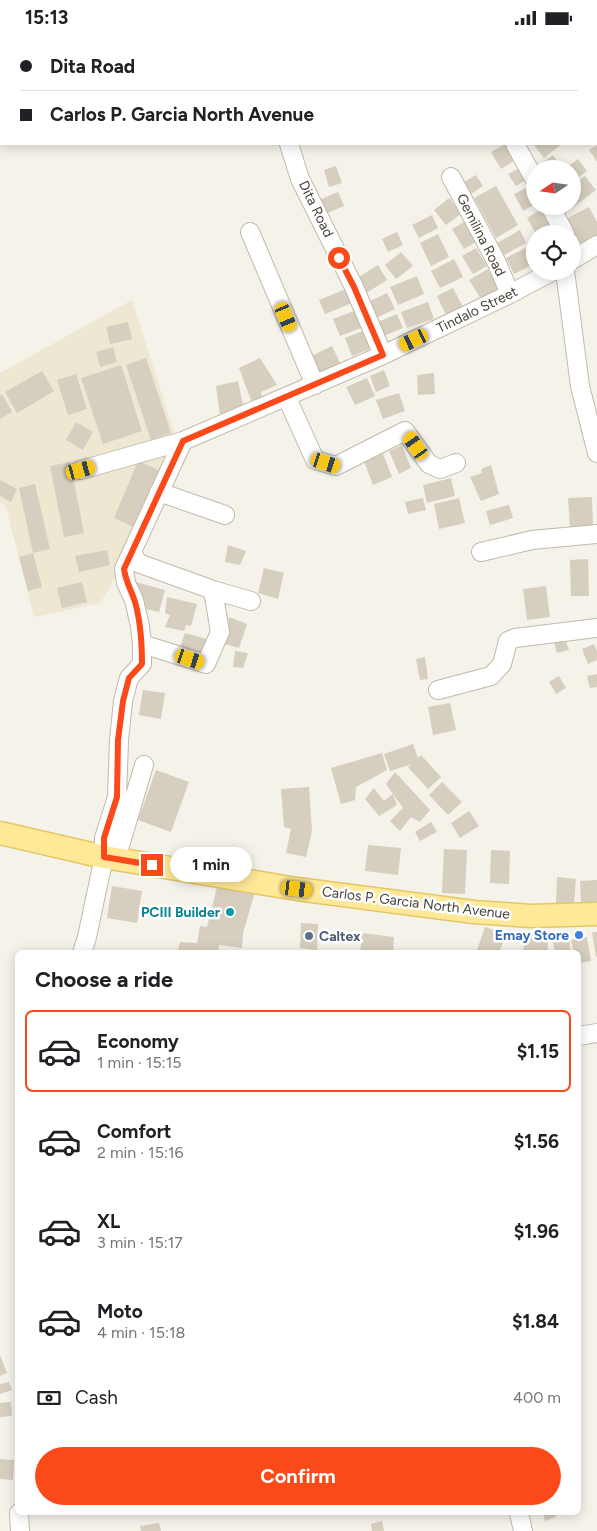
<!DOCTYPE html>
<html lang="en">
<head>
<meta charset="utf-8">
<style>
  :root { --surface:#fff; --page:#f6f6f6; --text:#202124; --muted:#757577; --line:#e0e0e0; --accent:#fb4919 }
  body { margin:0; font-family:Figtree,sans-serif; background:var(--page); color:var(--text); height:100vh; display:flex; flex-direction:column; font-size:19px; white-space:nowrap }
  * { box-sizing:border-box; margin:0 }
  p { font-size:16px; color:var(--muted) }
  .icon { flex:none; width:28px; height:28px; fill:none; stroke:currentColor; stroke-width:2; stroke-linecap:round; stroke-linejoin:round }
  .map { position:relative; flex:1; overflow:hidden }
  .panel { position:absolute; left:15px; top:915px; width:566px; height:565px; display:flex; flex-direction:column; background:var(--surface); border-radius:8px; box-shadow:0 2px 12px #0003 }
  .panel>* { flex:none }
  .hud { position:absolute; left:0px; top:0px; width:598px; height:110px; box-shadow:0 2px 12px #0003; display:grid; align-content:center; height:110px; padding:0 20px; background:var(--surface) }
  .needle { width:32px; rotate:257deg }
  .controls { position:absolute; left:526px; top:125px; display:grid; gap:10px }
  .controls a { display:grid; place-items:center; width:55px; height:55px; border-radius:50%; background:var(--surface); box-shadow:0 2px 12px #0003; font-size:25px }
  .end { position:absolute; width:22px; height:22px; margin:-11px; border:6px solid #fb4919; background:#fff; box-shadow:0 0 0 2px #fff }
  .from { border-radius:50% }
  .bubble { position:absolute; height:35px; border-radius:18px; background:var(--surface); box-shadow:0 2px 12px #0003; font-size:16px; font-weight:700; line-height:35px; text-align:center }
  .car { position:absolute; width:15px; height:30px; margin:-15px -8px; border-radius:6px; box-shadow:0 0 4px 1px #0007; background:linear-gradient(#f5c518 24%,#345 0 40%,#f5c518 0 76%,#345 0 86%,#f5c518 0) }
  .hud b { display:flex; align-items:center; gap:18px; height:48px; font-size:19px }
  .hud b+b { border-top:1px solid var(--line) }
  .hud i { width:12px; height:12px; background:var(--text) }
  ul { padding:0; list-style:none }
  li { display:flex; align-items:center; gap:15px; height:82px; margin:0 10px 8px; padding:0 10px; border:2px solid transparent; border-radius:8px }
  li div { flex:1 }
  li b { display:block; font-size:19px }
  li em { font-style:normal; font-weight:700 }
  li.current { border-color:var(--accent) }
  li>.icon { width:45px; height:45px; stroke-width:1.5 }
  h2 { padding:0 20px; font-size:22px; line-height:60px }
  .pay { display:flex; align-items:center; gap:12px; height:55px; padding:0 20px; font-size:19px }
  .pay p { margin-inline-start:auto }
  .cta { display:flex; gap:10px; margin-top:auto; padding:10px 20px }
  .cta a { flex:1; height:58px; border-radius:30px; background:var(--accent); color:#fff; font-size:20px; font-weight:700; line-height:58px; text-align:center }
  .status { display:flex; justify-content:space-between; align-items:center; height:35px; padding:0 25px; background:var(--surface); direction:ltr }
  .status svg { height:14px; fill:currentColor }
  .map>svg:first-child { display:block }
</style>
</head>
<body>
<div class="status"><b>15:13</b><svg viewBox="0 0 49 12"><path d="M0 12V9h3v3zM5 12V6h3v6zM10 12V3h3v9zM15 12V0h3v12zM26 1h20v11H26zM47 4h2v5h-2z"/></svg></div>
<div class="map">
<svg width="597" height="1496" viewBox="0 0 597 1496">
  <rect width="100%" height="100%" fill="#f4f2e9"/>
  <!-- education -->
  <path fill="#eee8d3" d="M132,265L178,410L123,531L100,568L34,582L6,472L0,467V338Z"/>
  <!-- building -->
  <path fill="#d6cebe" d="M505,109H508L517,124L501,134L491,117Z
    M536,109H562L544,123L534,110Z
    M597,110V127L589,115Z
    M553,120L562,133L540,134L538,131Z
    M578,124L587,136L572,147V134H565Z
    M336,131L342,148L329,152L324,135Z
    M521,132L528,144L516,151L508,139Z
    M476,140L483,151L471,159L464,147Z
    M585,141L596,155L565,179L558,171H572V151Z
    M532,150L535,155V169L523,176L514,159Z
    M496,151L518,190L496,203L474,163Z
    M338,157L344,171L325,179L319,165Z
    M449,163L461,179L446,190L434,175Z
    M589,172L597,187V200L578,210L564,185Z
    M542,174L551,190L536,199L527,183Z
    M432,180L438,193L419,203L412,190Z
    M464,187L476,207L464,214L452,194Z
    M520,195L526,208L504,220L497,208Z
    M397,197L403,210L388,217L382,204Z
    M438,199L449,222L431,231L420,208Z
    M476,213L487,231L473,239L462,221Z
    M525,213L534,229L514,239L506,223Z
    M401,217L413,231L396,244L385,230Z
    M454,224L463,242L440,253L431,236Z
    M378,230L387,245L363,260L354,245Z
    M488,234L499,254L481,264L469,245Z
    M417,241L424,259L398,270L390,252Z
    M453,253L464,274L447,282L437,261Z
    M346,254L352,268L325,279L319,265Z
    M387,258L395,274L372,285L364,269Z
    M428,267L434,284L407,293L401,277Z
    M354,276L361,293L340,301L333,284Z
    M397,279L403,293L379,303L373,289Z
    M128,287L132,304L110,309L106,292Z
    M363,296L370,314L352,321L345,303Z
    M332,311L342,332L318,340L309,322Z
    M113,312L117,327L100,332L96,317Z
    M146,323L171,398L151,405L126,330Z
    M260,323L277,350L261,357L262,363L252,368L239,333Z
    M121,330L142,396L103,409L81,343Z
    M384,335L390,351L376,357L370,341Z
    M42,336L54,356L17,378L5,357Z
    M434,338L435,359L418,360L417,340Z
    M76,339L87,374L68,380L57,345Z
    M367,343L375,361L355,370L346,352Z
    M238,346L244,375L220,380L216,351Z
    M399,358L405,376L383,384L376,365Z
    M2,359L12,377L0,384V361Z
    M76,387L93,397L83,415L66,405Z
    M402,410L411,433L399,439L389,416Z
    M383,419L392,442L373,450L364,426Z
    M138,426L161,436L136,493L114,483Z
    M70,427L84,498L64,502L50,431Z
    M491,430L499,459L481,466L470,442L482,438L481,434Z
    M451,443L455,461L427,468L423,450Z
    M0,445L17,454L11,467L0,461Z
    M35,449L50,514L33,518L19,453Z
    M592,462L593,493L570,494L568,463Z
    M423,463L426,475L408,479L405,467Z
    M459,463L465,488L439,494L434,469Z
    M509,470L513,483L490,490L486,476Z
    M228,510L246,516L240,530L225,527Z
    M107,515L110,530L79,537L75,521Z
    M33,518L42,552L28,556L19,522Z
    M588,524L589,561H571L570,525Z
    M264,533L284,538L278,564L258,558Z
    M132,546L165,555L159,577L142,573Z
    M82,547L87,567L62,573L57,553Z
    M546,551L550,582L527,585L523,554Z
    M167,562L197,569L191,591L186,590L184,596L165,592L170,580L165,578Z
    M229,582L247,589L239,613L225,609Z
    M185,598L207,604L200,624L178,618Z
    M565,604L569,615L557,618L554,607Z
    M594,609L597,616V625L588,629L582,614Z
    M235,616L248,618L243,633L233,632Z
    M425,622L428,644L420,645L416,624Z
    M597,639V652L590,653L587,641Z
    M559,641L566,653L556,659L549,647Z
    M143,655L165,658L161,684L139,680Z
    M450,668L456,695L433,700L428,672Z
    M413,709L418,723L421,720L441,742L428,754L408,732L412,729L390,736L384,719Z
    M382,718L387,735L356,752L355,765L341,769L331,733Z
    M156,735L189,747L171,797L138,785Z
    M395,737L430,775L420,787L411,782L400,796L390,786L403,773L386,749Z
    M442,747L462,767L448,780L429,760Z
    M309,752L312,796L306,822L286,818L291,794L284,792L281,754Z
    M374,753L384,766L393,759L397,770L379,781L365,764Z
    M469,776L479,791L460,803L451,788Z
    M431,787L437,797L420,806L415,797Z
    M368,810L401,813L398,840L365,836Z
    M444,814L467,815L465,859L442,858Z
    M491,815L510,816L509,849L490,848Z
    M557,842L576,844L574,869L556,868Z
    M597,845V868L581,869L580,846Z
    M112,851L142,856L137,888L107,883Z
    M217,852L255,857L243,898L242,913L219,910L218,918H177L180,907L197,908L200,891L207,892Z
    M301,888L318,889L317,915L300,913Z
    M485,892L506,899L499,918H476Z
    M592,897H597V922H596Z
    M362,898L394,902L393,918H360Z
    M525,898L549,901L547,918H523Z
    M587,902L591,926L579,928V918H574L571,905Z
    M569,904L571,918H555L553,906Z
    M0,1320L7,1338L0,1341Z
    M9,1347L12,1355L0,1359V1349Z
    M11,1367L12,1381L0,1382V1368Z
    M0,1424L14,1425L13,1445L0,1444Z
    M543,1478H555L556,1482L545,1486Z
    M382,1486L384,1496H372L371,1489Z
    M159,1488L161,1496H141L140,1491Z"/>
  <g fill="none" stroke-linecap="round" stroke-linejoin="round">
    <defs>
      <path id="minor" d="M248,0V1
        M334,0L335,1
        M479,0V1
        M436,1L440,0
        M549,1L551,0
        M596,6H597
        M596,58L597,59
        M289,109L300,144L354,252L383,320
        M515,109L535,145
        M451,142L496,226L510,259
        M550,171L565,199
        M250,197L315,350
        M572,225L597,210
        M565,236L580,351L597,418
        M287,363L315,425L336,431L405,396L429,429L440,434L456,428
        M81,435L183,406
        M159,457L225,480
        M132,517L138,528L213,555L251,566
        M481,517L532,505L597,499
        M142,609L206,629L220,597L213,555
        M438,655L491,641L502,629L508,606L515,603L597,593
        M116,824L144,730
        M82,918L87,902L104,822V803L117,762L119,705L123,666L129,643L142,629V609L140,591L134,565L126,548L124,534L183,406L383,320L510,259L553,236
        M579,1001L597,998
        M19,1478L20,1496
        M519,1478L523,1496"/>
      <path id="major" d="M0,798L104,822L297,854L474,877L531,881L597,879"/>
    </defs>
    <!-- minor casing -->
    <use href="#minor" stroke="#c0baab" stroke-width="20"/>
    <!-- major casing -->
    <use href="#major" stroke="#e5c766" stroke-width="25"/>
    <!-- minor -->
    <use href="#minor" stroke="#fff" stroke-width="18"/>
    <!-- major -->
    <use href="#major" stroke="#ffe897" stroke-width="22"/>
  </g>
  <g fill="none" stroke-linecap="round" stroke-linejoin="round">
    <!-- route -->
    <path stroke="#fb4919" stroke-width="6" d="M152,830L104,822V803L117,762L118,705L123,666L129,643L142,629C142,608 141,588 135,567C131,554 126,548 124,534L183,406L383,320L354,252L339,223"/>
  </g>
  <!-- markers -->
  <circle fill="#0f9aa8" stroke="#fff" stroke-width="2" cx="230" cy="877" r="5"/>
  <circle fill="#3f7fe0" stroke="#fff" stroke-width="2" cx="579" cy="900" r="5"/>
  <circle fill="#5c6f8a" stroke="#fff" stroke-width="2" cx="309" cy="901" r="5"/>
  <g text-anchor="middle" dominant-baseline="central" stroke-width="5" stroke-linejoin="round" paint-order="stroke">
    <!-- street labels -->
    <g font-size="14" fill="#484337" stroke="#fff">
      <text transform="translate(316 174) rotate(64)">Dita Road</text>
      <text transform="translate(481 200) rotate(63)">Gemilina Road</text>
      <text transform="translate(477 275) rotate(-26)">Tindalo Street</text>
      <text transform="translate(416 868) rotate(7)">Carlos P. Garcia North Avenue</text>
    </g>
    <!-- culture labels -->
    <g font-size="14" font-weight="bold" fill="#0d838f" stroke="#fff" text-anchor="end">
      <text x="220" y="877">PCIII Builder</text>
    </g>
    <!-- shop labels -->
    <g font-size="14" font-weight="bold" fill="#366cbe" stroke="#fff" text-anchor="end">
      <text x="569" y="900">Emay Store</text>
    </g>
    <!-- service labels -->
    <g font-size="14" font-weight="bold" fill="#4e5e75" stroke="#fff" text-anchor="start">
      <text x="319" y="901">Caltex</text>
    </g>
  </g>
</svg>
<div class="controls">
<a><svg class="needle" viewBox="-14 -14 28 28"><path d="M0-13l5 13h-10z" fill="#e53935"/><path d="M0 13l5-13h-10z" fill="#757577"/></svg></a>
<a><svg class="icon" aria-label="locate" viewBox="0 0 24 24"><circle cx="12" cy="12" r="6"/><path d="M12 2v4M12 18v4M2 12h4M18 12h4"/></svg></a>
</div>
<i class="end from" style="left:339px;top:223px"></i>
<i class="end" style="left:152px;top:830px"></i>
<div class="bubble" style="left:170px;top:812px;width:82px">1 min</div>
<i class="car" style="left:286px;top:282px;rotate:157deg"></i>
<i class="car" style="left:414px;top:305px;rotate:244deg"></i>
<i class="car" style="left:416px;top:411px;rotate:325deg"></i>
<i class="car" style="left:326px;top:428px;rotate:108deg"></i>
<i class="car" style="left:81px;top:435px;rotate:75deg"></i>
<i class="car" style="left:190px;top:624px;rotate:108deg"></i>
<i class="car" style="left:297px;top:854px;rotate:97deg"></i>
<div class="hud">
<b><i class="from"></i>Dita Road</b>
<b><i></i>Carlos P. Garcia North Avenue</b>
</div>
<section class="panel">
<h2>Choose a ride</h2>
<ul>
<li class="current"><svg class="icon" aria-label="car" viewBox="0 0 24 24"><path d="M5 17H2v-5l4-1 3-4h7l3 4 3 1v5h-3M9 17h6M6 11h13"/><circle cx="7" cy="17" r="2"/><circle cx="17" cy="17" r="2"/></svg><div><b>Economy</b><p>1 min · 15:15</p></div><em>$1.15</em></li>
<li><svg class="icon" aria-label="car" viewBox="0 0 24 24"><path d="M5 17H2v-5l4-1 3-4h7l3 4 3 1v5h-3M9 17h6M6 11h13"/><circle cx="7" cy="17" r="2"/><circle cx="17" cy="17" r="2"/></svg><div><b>Comfort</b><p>2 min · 15:16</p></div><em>$1.56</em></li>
<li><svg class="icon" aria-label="car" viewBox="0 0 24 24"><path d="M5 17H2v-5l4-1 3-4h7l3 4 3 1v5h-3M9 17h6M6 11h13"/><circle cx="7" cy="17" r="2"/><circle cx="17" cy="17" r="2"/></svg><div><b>XL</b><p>3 min · 15:17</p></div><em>$1.96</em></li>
<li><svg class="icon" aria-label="car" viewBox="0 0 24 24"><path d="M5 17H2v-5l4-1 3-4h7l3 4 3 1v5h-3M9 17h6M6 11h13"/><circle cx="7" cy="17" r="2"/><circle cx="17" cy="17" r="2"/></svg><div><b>Moto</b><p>4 min · 15:18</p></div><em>$1.84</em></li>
</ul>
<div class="pay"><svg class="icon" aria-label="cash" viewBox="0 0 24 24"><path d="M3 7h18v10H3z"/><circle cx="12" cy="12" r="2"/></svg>Cash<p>400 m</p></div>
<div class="cta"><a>Confirm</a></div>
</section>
</div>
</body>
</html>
